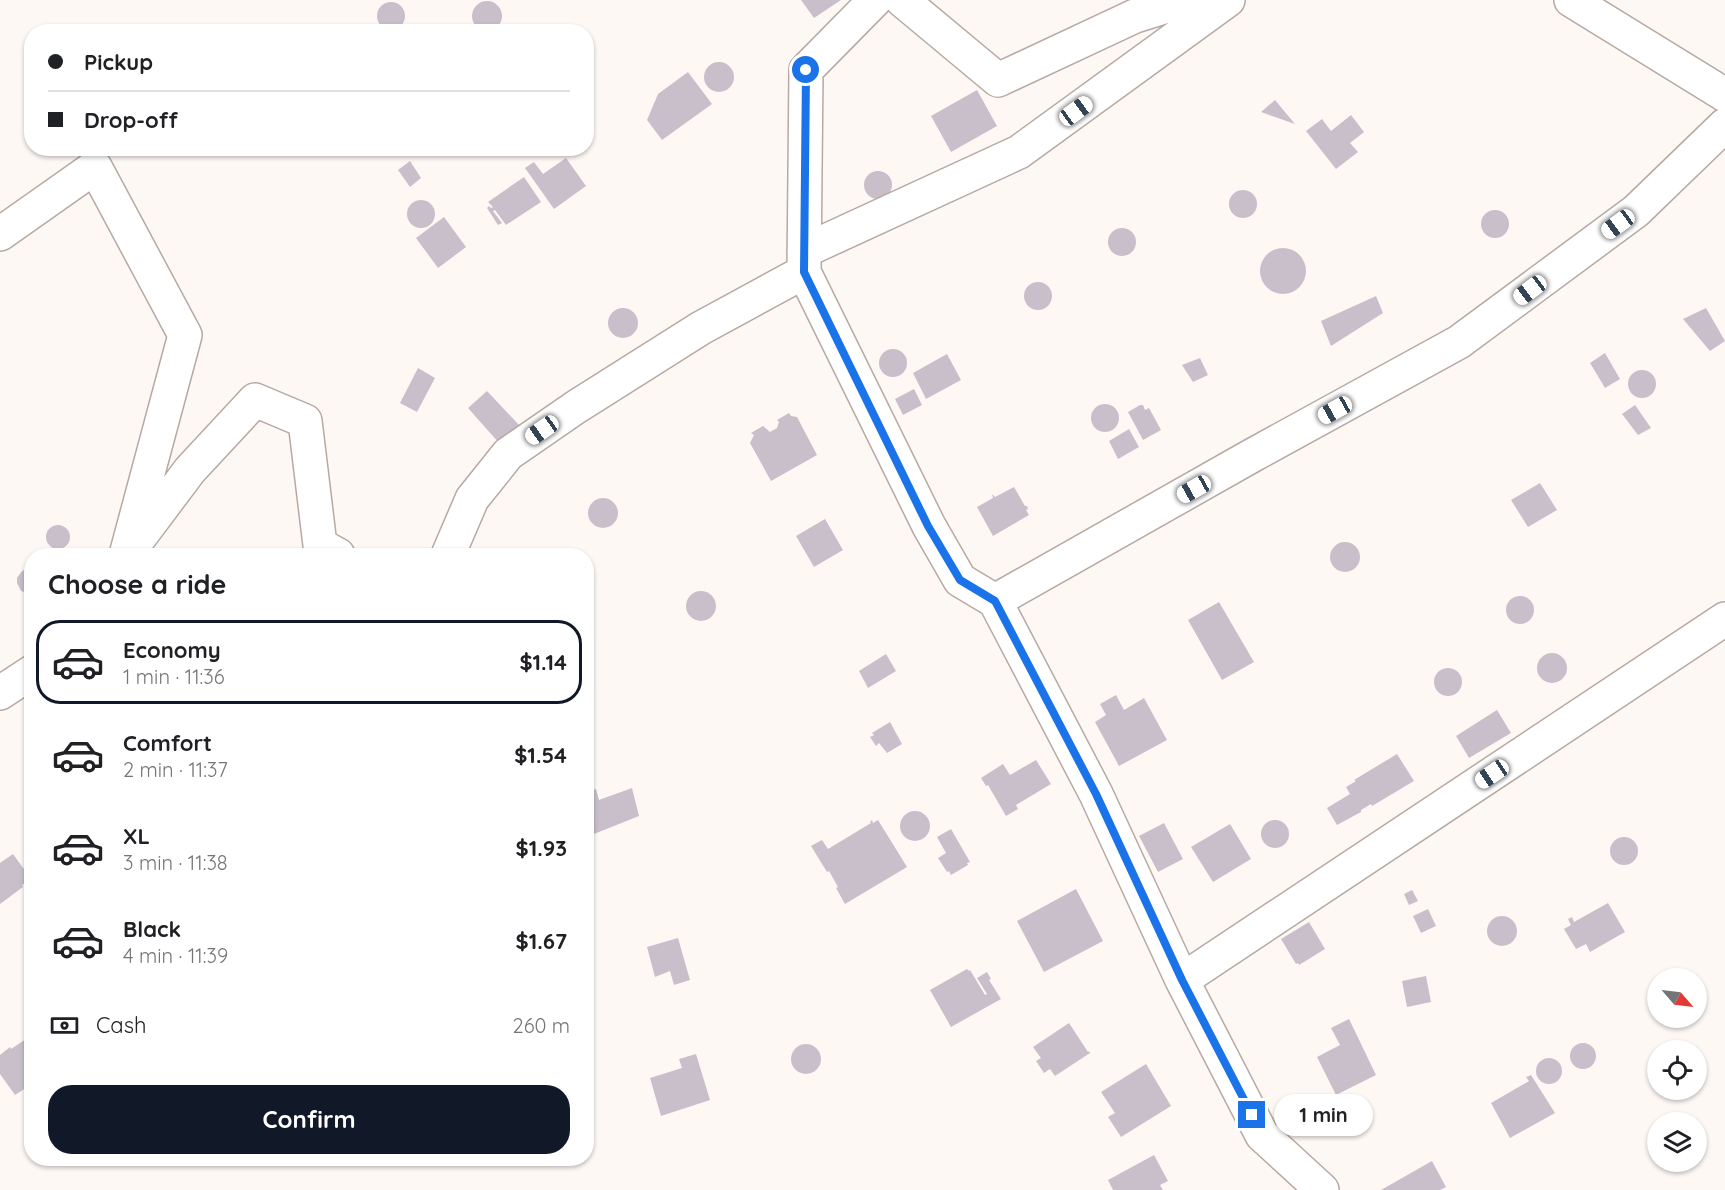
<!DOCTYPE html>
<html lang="en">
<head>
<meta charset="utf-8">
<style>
  :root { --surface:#fff; --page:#f2f2f2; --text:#202124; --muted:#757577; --line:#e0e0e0; --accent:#111827 }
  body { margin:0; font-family:Quicksand,sans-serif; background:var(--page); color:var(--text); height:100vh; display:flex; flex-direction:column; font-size:22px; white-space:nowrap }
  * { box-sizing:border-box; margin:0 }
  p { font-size:20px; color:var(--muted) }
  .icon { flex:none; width:33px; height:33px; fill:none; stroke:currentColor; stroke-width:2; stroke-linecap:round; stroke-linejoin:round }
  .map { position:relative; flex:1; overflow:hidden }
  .panel { position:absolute; left:24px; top:548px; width:570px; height:618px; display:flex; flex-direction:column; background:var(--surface); border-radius:24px; box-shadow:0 2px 4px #0004 }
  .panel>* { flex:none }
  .guide { position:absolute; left:24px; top:24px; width:570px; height:132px; border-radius:24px; box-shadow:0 2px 4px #0004; display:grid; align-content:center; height:132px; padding:0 24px; background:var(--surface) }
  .needle { width:39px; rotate:118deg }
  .tools { position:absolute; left:1647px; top:968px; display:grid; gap:12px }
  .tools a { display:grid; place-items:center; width:60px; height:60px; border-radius:50%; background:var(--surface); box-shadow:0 2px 4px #0004; font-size:30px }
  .end { position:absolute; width:27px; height:27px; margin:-14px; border:8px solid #1a73e8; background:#fff; box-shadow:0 0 0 3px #fff }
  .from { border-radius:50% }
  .bubble { position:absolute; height:42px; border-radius:21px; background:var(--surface); box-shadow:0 2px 4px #0004; font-size:20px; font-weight:800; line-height:42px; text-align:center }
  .car { position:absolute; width:18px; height:36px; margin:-18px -9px; border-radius:8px; box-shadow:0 0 4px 2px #0007; background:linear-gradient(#fff 24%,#345 0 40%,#fff 0 76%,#345 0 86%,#fff 0) }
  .guide b { display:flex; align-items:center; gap:21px; height:57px; font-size:22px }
  .guide b+b { border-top:2px solid var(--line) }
  .guide i { width:15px; height:15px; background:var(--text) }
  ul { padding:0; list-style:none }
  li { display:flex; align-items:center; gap:18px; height:84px; margin:0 12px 9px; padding:0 12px; border:3px solid transparent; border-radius:24px }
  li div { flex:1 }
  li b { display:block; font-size:22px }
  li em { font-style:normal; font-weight:800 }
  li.selected { border-color:var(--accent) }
  li>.icon { width:54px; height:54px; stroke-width:1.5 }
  h2 { padding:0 24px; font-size:27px; line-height:72px }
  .pay { display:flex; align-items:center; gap:15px; height:66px; padding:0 24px; font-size:22px }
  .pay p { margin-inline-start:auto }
  .action { display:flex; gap:12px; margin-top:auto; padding:12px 24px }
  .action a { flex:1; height:69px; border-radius:24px; background:var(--accent); color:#fff; font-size:24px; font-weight:800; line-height:69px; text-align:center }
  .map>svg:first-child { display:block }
</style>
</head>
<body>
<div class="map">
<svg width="1725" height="1190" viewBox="0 0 1725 1190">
  <rect width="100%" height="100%" fill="#fef8f5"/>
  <!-- building -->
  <path fill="#c8bfca" d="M801,0H841L814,18Z
    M472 16a15 15 0 1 1 30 0a15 15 0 1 1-30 0Z
    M377 16a14 14 0 1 1 28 0a14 14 0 1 1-28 0Z
    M704 77a15 15 0 1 1 30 0a15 15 0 1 1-30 0Z
    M688,72L712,104L662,140L647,120L658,94Z
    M977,90L997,126L951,152L931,116Z
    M1275,100L1295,124L1261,112Z
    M1351,115L1364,132L1350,143L1358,152L1336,169L1306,131L1322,119L1331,131Z
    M566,158L586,186L554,209L525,168L534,162L543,174Z
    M410,161L421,178L410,187L398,170Z
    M864 185a14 14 0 1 1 28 0a14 14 0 1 1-28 0Z
    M524,177L541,202L506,225L495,210L493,211L502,223L498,225L487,208L489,206L491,208L493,207L488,202Z
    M1229 204a14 14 0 1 1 28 0a14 14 0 1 1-28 0Z
    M407 214a14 14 0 1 1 28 0a14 14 0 1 1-28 0Z
    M1481 224a14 14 0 1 1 28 0a14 14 0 1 1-28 0Z
    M444,217L466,247L438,268L416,238Z
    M1108 242a14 14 0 1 1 28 0a14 14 0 1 1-28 0Z
    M1260 271a23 23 0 1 1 46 0a23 23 0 1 1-46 0Z
    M1024 296a14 14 0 1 1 28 0a14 14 0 1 1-28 0Z
    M1376,296L1383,313L1331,346L1321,321Z
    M608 323a15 15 0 1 1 30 0a15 15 0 1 1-30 0Z
    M1706,308L1725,341L1710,351L1683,319Z
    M879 363a14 14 0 1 1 28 0a14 14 0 1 1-28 0Z
    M1605,353L1620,379L1605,388L1590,363Z
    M947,354L961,380L926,399L913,373Z
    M1200,358L1208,375L1193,382L1182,365Z
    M418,368L435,378L417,412L400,403Z
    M1628 384a14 14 0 1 1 28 0a14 14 0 1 1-28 0Z
    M914,389L922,405L903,415L895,399Z
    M487,391L519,425L499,443L468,408Z
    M1091 418a14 14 0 1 1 28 0a14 14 0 1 1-28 0Z
    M1140,405H1143L1145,410L1149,408L1161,430L1143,440L1128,412Z
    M1635,405L1651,428L1638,435L1622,414Z
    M789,413L791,416L797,417L817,455L771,481L750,443L754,435L751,433L763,426L770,432L777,428L779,422L777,420Z
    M1129,429L1139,447L1118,459L1109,441Z
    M1540,483L1557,510L1528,527L1511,500Z
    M1014,487L1025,506H1027L1028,509L1026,510L1029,515L993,536L977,507L993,498L992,494L995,497Z
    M588 513a15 15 0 1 1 30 0a15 15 0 1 1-30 0Z
    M825,519L843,550L814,567L796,536Z
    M46 537a12 12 0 1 1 24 0a12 12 0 1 1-24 0Z
    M1330 557a15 15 0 1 1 30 0a15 15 0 1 1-30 0Z
    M32,567V594H30L21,591L17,583V578L22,571Z
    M686 606a15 15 0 1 1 30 0a15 15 0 1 1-30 0Z
    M1506 610a14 14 0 1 1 28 0a14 14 0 1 1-28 0Z
    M1219,602L1254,662L1222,680L1188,620Z
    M1537 668a15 15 0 1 1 30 0a15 15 0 1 1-30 0Z
    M886,654L896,671L868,688L859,671Z
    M1434 682a14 14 0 1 1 28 0a14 14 0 1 1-28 0Z
    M1116,695L1124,710L1144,698L1167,740L1119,766L1095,722L1106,715L1100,704Z
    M1497,710L1511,733L1469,758L1456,736Z
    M890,722L902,744L887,753L879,743L876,746L870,737L874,735L872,733Z
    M1397,754L1414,781L1372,806L1371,804L1361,810V812L1337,825L1327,808L1350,794L1346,787L1356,781L1354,780Z
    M1036,760L1051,784L1016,805L1018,809L1006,816L988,785L986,786L981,778L1003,764L1010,775Z
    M632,788L639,816L594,834L586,813V792L596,789L599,800Z
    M900 826a15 15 0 1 1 30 0a15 15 0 1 1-30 0Z
    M1261 834a14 14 0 1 1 28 0a14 14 0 1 1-28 0Z
    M872,820L873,823L878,820L907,867L845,904L836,888L838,887L829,871L827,872L811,846L822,840L828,849L871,823L870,822Z
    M1164,823L1183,859L1158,872L1139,836Z
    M1230,824L1251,859L1213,882L1191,847Z
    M951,829L970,862L967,863L968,865L951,875L949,871L947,872L938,858L946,853L937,837Z
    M1610 851a14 14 0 1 1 28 0a14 14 0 1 1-28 0Z
    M13,854L31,879L22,885L23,887L0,904V863Z
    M1076,889L1103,941L1044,972L1017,921Z
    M1412,890L1418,901L1409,905L1404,894Z
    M1608,903L1625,932L1590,952L1586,944L1576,949L1564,929L1571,925L1568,919L1572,917L1574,922Z
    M1428,909L1436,926L1421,933L1413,916Z
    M1487 931a15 15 0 1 1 30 0a15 15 0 1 1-30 0Z
    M1309,922L1325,949L1299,965L1298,963L1296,964L1281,939Z
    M678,938L690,980L674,985L670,971L655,977L647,947Z
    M967,969L969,971L970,970L985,995L987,994L977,978L987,972L991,979L989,980L1001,999L951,1027L930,990Z
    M1426,976L1431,1002L1407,1007L1402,981Z
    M1349,1019L1376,1075L1336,1095L1317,1057L1340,1045L1331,1028Z
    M1069,1023L1088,1052L1089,1051L1090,1053L1055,1076L1050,1069L1044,1073L1036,1061L1041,1058L1033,1047Z
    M26,1039L30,1044L32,1043V1084L15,1095L0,1074V1055L10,1047L11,1049Z
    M1570 1056a13 13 0 1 1 26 0a13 13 0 1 1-26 0Z
    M791 1059a15 15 0 1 1 30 0a15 15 0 1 1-30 0Z
    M696,1054L710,1100L661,1116L650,1078L682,1068L679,1059Z
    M1536 1071a13 13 0 1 1 26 0a13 13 0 1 1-26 0Z
    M1146,1064L1171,1106L1121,1137L1108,1117L1115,1113L1101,1092Z
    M1531,1075L1555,1113L1510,1138L1491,1103L1529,1081L1526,1077Z
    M1154,1155L1168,1181L1160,1185L1163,1190H1113L1108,1180Z
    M1432,1161L1446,1187L1440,1190H1381Z"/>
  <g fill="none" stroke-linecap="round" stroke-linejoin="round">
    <defs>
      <path id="minor" d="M875,0L806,70L804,272L929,526L960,580L995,601L1096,794L1182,980L1262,1135L1322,1190
        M902,0L998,80L1135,16L1186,0
        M1571,0L1725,95
        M0,234L95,167L185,335L126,555
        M804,251L1019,152L1228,0
        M136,542L190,470L255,400L305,421L320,545L338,555
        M448,555L472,499L508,454L576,407L701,328L804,272
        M995,601L1253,455L1459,342L1636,211L1725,125
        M0,693L32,672
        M1182,980L1725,619"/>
    </defs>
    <!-- minor casing -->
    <use href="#minor" stroke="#b7a9a2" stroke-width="36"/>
    <!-- minor -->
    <use href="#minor" stroke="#fff" stroke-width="33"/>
  </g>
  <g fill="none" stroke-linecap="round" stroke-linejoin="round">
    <!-- route -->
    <path stroke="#1a73e8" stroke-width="8" d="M806,70L804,272L928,526L960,580L995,601L1096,794L1182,980L1252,1115"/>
  </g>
</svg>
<div class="tools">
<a><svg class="needle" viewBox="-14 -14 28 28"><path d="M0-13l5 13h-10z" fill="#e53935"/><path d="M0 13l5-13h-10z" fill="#757577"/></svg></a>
<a><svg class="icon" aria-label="locate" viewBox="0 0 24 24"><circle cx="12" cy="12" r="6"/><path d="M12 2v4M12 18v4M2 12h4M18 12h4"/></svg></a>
<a><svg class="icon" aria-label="layers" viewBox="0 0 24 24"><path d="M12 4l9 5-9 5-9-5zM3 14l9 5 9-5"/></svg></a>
</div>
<i class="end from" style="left:806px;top:70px"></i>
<i class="end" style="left:1252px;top:1115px"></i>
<div class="bubble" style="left:1274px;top:1094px;width:99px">1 min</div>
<i class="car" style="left:1076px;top:111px;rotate:54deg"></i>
<i class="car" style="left:1618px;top:224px;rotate:234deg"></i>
<i class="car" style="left:1530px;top:290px;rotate:233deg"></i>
<i class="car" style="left:1335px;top:410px;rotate:241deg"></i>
<i class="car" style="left:542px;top:430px;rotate:235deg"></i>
<i class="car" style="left:1194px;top:489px;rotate:241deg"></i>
<i class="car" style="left:1492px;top:774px;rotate:236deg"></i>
<div class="guide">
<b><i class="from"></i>Pickup</b>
<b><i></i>Drop-off</b>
</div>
<section class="panel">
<h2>Choose a ride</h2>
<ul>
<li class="selected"><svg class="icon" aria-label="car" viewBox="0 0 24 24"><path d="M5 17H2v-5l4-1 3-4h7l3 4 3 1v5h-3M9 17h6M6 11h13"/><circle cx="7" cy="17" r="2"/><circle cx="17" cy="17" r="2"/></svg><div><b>Economy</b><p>1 min · 11:36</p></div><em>$1.14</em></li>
<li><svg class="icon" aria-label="car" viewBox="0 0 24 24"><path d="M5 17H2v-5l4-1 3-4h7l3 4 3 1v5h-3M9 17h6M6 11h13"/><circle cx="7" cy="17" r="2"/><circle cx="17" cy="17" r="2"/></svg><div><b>Comfort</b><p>2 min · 11:37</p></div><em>$1.54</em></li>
<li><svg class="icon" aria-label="car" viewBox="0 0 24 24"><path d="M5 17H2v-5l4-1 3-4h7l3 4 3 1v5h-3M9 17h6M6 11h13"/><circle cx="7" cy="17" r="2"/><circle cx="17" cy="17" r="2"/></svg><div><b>XL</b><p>3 min · 11:38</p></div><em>$1.93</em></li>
<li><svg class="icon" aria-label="car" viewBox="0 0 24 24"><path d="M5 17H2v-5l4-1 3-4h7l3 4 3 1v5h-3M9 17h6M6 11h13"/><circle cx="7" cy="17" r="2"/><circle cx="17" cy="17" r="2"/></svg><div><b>Black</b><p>4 min · 11:39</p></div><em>$1.67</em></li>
</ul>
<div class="pay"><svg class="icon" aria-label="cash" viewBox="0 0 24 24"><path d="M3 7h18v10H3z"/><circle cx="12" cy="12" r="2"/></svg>Cash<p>260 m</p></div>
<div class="action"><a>Confirm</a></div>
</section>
</div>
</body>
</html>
